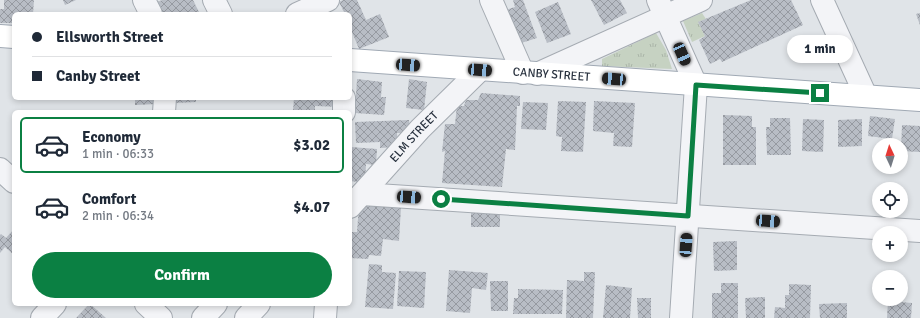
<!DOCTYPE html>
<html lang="en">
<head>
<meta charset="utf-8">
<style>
  :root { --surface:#fff; --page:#f2f2f3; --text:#1f2937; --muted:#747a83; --line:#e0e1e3; --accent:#0b8043 }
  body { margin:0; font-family:Signika,sans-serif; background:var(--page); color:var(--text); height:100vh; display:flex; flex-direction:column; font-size:15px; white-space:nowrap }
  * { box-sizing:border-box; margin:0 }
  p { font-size:13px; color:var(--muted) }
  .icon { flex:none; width:22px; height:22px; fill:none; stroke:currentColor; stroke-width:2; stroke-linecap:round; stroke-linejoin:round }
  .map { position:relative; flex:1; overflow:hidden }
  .sheet { position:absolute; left:12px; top:110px; width:340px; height:196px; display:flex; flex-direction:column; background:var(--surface); border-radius:6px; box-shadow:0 2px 6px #0003 }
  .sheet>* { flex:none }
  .banner { position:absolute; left:12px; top:12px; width:340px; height:88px; border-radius:6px; box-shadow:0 2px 6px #0003; display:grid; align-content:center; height:88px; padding:0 20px; background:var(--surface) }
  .needle { width:26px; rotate:356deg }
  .tools { position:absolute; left:872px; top:138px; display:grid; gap:8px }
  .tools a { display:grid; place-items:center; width:36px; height:36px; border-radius:50%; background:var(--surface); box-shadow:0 2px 6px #0003; font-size:20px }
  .end { position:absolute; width:18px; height:18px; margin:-9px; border:5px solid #0b8043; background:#fff; box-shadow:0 0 0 2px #fff }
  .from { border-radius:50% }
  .bubble { position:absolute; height:28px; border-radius:14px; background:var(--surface); box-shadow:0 2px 6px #0003; font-size:13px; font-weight:800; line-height:28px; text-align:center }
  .car { position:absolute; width:12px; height:24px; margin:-12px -6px; border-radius:5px; box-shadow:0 0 3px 1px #0007; background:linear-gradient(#222 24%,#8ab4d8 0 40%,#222 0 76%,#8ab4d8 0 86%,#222 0) }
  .banner b { display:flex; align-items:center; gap:14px; height:38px; font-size:15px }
  .banner b+b { border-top:1px solid var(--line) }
  .banner i { width:10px; height:10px; background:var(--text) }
  ul { padding:7px 0 0; list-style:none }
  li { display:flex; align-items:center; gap:12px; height:56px; margin:0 8px 6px; padding:0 12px; border:2px solid transparent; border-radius:6px }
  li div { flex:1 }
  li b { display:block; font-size:15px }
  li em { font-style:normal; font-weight:800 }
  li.active { border-color:var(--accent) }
  li>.icon { width:36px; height:36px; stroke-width:1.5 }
  .cta { display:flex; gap:8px; margin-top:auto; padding:8px 20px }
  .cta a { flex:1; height:46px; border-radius:24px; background:var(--accent); color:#fff; font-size:16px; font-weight:800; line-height:46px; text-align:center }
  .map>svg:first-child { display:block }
</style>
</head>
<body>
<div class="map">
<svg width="920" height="318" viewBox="0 0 920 318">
  <defs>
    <pattern id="grass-tufts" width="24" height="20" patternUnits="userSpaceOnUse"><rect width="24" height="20" fill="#c6d2c2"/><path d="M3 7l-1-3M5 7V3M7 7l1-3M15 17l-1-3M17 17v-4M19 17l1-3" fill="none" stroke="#aab5a8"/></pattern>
    <pattern id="building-cross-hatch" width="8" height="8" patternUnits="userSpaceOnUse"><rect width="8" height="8" fill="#b8bdc5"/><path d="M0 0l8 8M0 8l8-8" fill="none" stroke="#969aa1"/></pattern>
  </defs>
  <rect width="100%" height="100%" fill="#e0e4e8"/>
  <!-- grass -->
  <path fill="url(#grass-tufts)" d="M702,13L706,19L698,22L705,36L692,42L683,21Z
    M656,33L666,50L672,69L602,66V59Z"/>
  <!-- building -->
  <path fill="url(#building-cross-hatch)" d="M4,0H34L33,14H14V23H0V9H4Z
    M63,0H76L65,5Z
    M162,0H193L200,14H158L153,4Z
    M343,0H357L366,20L380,14L389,37L359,49L350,27V14H345L339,2Z
    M513,0H523L537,38L518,44L506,10L515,7Z
    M591,0H620L627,13L604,25Z
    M751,0H791L803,25L722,62L720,59L710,64L699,40L705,36L698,22Z
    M558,2L571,34L547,43L535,12Z
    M920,13V25L916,14Z
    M357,79L382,82L381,97H386L384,115L355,113Z
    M409,79L427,82L424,110L406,108Z
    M481,93L520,96V106H517L515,150L506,149L502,187L442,183L445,151L442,152L445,124H455L457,106H464L466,100H478Z
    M93,98H108V100L93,99Z
    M135,98H155L156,104L135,105Z
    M173,98H196V102L173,103Z
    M294,98H341V107L315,106V112L293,111Z
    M558,101L586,102L583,152L561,151L562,137L556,136Z
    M594,101L635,103L632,147L613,146L614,133L593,131Z
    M523,102L548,103L546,130L521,129Z
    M723,115L752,116V127H756V165H723Z
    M870,116L895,119L892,139L868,136Z
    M770,118H790L791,155H767L766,127H770Z
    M803,119L824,120L823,152L802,151Z
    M862,119V146L838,147V120Z
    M409,120L410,133H397L398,147L380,148V142L356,143L355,122Z
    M902,125L920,126V152L901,151Z
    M351,147L377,149L376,165L366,164L365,183L350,181Z
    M359,204L401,207L399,241L383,239L381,256L369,255L368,259L350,258V232H357Z
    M471,209L500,210V227H471Z
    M14,229V255L5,247L0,253V235L1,234L6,238Z
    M737,241V270L714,271L713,242Z
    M369,264L382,265V272L396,273L393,309L365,307Z
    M449,270L488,273L486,290L472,288L470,313L446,311Z
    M399,271L426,272L424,308L397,306Z
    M584,272H595L593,318H566L567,280L584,281Z
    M490,281H508V311H491Z
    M721,283H738V318H712V293H721Z
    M789,284L811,285L810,318H774L775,307L785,308V295H789Z
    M606,285L632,288L630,318H603Z
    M518,289L563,290L562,314H513L514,298H518Z
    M765,297V318H746L745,298Z
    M637,298H651V318H638Z
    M888,301L912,303L911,318H887Z
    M847,303V318H820L819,304Z
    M89,304H90L106,318H76Z"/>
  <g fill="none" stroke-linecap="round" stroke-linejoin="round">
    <defs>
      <g id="minor">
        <path d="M144,0L151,14"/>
        <path d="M214,0L221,14"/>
        <path d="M491,0L523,73"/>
        <path d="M658,0L696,85L681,318"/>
        <path d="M822,0L866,96"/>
        <path d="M297,14L328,0"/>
        <path d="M537,74L701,0"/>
        <path d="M164,112L165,98"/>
        <path d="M344,112V98"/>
        <path d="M0,169L14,182"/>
        <path d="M362,194L920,231"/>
        <path id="s1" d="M350,207L420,129L480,70"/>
        <path d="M146,304L161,318"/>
        <path d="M42,318L55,304"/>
        <path d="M203,318L216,304"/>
        <path d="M246,318L259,304"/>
        <path d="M325,318L326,304"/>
      </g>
      <g id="major">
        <path d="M0,36L14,37"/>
        <path id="s2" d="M350,60L920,100"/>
      </g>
    </defs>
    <!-- minor casing -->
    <use href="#minor" stroke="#a5abb2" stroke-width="24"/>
    <!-- major casing -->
    <use href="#major" stroke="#a0a9b4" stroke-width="24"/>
    <!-- minor -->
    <use href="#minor" stroke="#f3f4f7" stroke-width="22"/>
    <!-- major -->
    <use href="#major" stroke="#fff" stroke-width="22"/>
  </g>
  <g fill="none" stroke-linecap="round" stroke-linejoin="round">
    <!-- route -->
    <path stroke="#0b8043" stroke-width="5" d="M441,199L688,216L696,85L820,93"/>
  </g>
  <g text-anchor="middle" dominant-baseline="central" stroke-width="4" stroke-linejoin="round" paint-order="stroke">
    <!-- street labels -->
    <g font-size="12" fill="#29323f" stroke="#f0f3f6">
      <text stroke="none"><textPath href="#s2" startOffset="202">CANBY STREET</textPath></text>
      <text stroke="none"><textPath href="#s1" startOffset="95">ELM STREET</textPath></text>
    </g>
  </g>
</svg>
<div class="tools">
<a><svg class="needle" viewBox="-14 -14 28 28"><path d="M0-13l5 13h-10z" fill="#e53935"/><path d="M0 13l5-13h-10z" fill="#747a83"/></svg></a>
<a><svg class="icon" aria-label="locate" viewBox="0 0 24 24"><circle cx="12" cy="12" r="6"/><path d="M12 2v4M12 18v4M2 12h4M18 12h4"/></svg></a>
<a>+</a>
<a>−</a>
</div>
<i class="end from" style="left:441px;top:199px"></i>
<i class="end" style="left:820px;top:93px"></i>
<div class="bubble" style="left:787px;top:35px;width:66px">1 min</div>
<i class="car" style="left:682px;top:54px;rotate:156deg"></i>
<i class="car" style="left:408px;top:65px;rotate:94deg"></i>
<i class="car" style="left:480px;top:70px;rotate:94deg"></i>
<i class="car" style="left:614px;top:79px;rotate:274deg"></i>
<i class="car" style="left:409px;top:197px;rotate:94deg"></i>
<i class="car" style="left:768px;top:221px;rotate:94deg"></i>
<i class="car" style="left:686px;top:245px;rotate:4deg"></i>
<div class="banner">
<b><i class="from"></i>Ellsworth Street</b>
<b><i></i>Canby Street</b>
</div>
<section class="sheet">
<ul>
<li class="active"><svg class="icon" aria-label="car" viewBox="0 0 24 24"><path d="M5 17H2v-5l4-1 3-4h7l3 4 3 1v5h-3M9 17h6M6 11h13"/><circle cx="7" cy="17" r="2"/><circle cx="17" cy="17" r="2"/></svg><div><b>Economy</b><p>1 min · 06:33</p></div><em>$3.02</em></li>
<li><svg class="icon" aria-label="car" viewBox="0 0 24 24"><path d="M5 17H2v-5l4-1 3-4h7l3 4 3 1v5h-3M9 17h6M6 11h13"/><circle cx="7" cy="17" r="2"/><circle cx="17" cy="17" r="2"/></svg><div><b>Comfort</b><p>2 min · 06:34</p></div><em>$4.07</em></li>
</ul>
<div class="cta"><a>Confirm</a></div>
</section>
</div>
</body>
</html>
